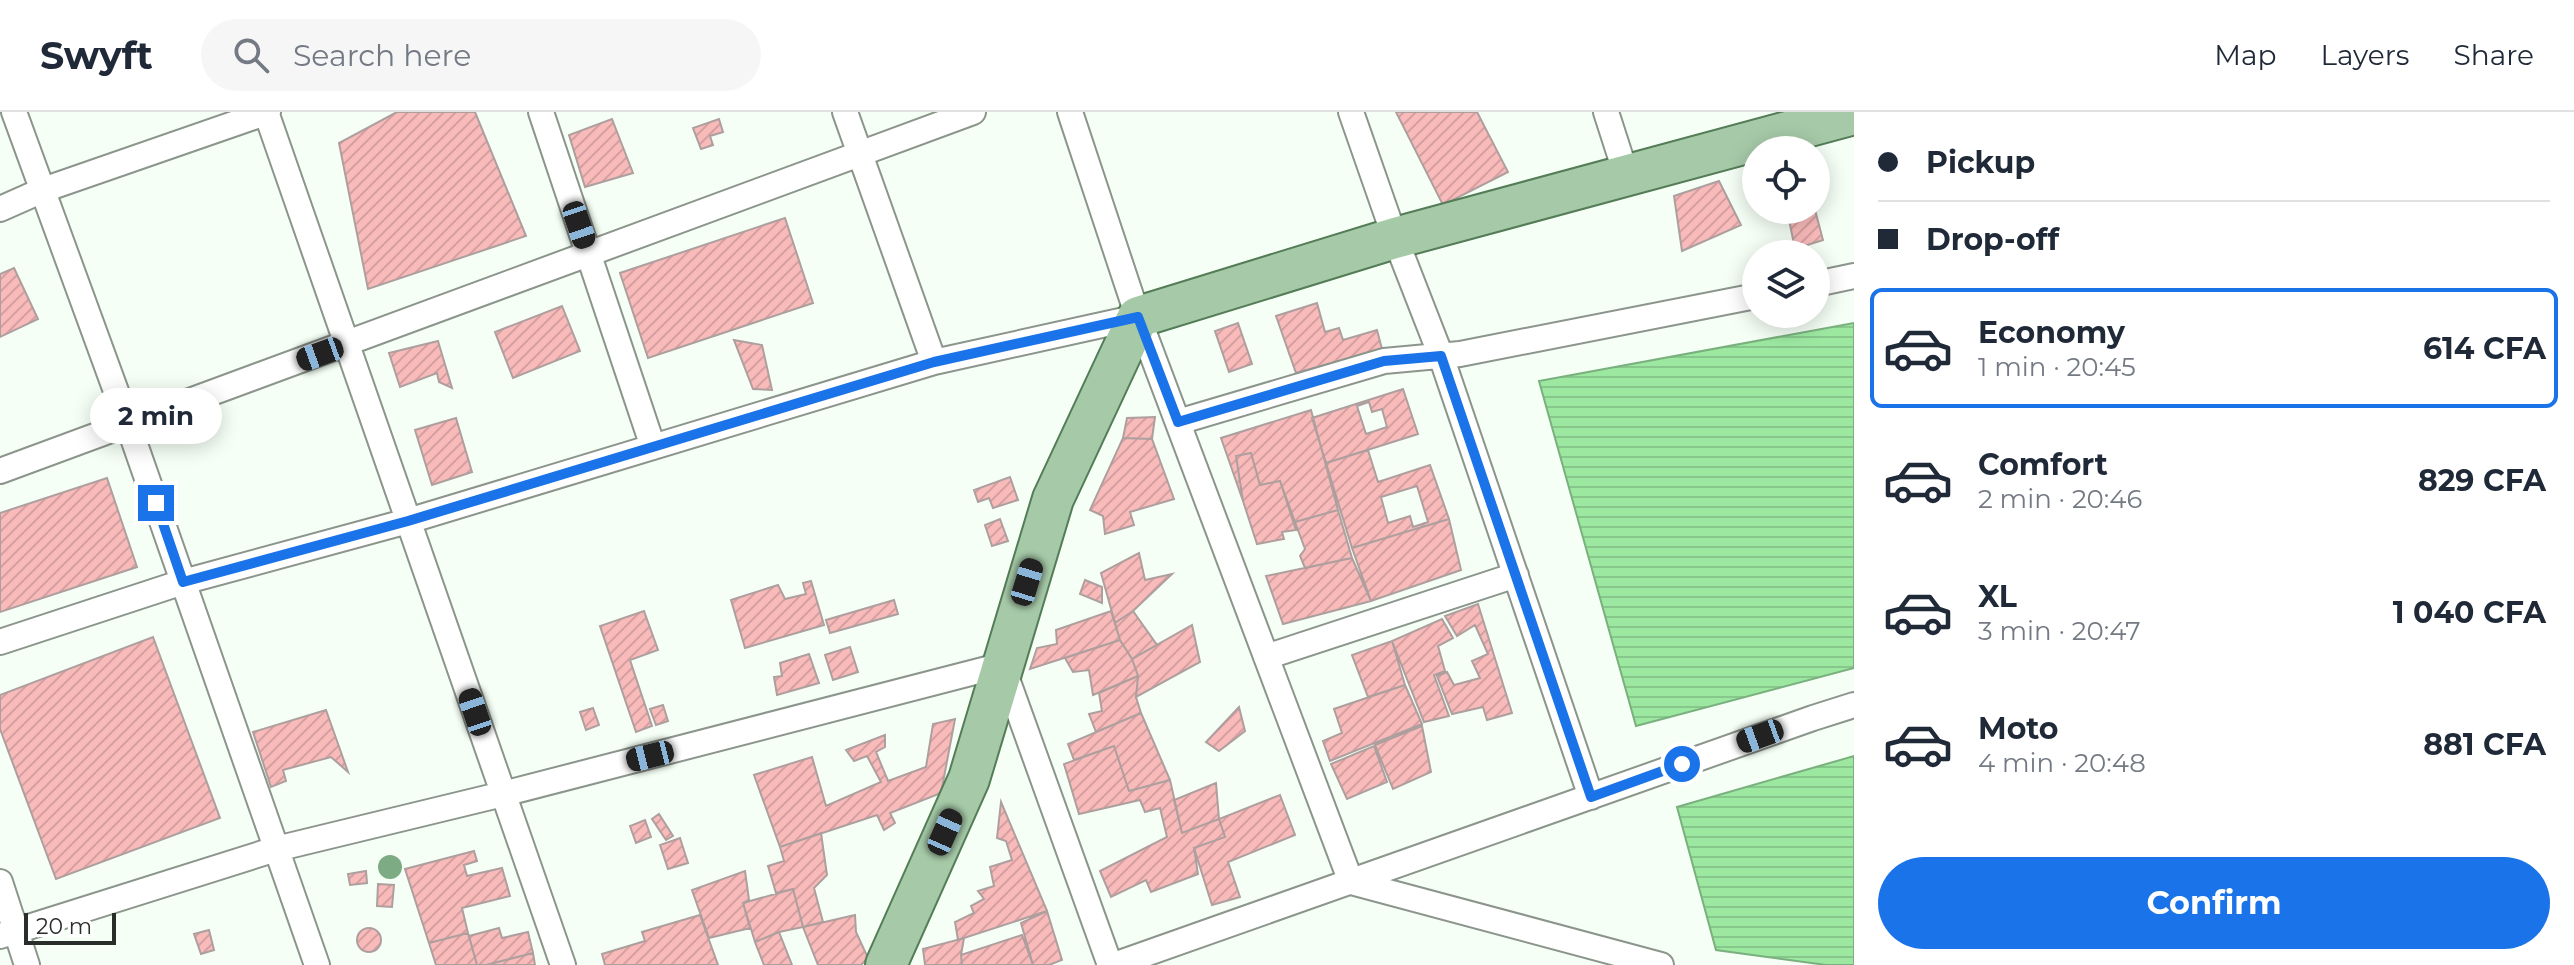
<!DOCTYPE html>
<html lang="en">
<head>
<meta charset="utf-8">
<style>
  :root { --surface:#fff; --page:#f6f6f7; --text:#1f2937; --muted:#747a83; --line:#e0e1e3; --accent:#1a73e8 }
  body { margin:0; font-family:Montserrat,sans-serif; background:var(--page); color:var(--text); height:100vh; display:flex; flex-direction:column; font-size:30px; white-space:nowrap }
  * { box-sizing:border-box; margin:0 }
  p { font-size:26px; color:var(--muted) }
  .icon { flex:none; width:44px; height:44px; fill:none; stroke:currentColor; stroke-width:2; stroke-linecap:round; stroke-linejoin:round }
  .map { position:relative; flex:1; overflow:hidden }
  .sheet { display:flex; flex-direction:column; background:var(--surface); width:720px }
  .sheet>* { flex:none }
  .guide { display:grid; align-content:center; height:176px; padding:0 24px; background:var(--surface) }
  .controls { position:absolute; left:1742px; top:24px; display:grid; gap:16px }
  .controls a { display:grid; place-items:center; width:88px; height:88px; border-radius:50%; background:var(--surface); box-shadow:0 4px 20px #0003; font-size:40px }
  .scale { position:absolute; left:24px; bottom:20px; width:92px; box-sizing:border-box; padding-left:8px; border:4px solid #2a2e2b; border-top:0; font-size:22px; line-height:28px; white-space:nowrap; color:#2a2e2b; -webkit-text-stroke:6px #fff; paint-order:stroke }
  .end { position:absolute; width:36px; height:36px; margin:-18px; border:10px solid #1a73e8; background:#fff; box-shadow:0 0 0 4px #fff }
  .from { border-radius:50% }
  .bubble { position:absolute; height:56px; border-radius:28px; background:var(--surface); box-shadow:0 4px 20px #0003; font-size:26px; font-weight:700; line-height:56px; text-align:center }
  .car { position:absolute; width:24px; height:48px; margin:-24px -12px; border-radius:10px; box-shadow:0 0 6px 2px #0007; background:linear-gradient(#222 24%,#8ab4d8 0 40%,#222 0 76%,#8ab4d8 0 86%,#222 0) }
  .guide b { display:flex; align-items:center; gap:28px; height:76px; font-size:30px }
  .guide b+b { border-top:2px solid var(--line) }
  .guide i { width:20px; height:20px; background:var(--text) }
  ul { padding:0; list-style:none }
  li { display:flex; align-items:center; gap:24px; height:120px; margin:0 16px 12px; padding:0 8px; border:4px solid transparent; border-radius:12px }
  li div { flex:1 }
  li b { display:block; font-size:30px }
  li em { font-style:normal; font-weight:700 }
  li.on { border-color:var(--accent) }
  li>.icon { width:72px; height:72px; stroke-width:1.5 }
  .primary-button { display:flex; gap:16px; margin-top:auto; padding:16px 24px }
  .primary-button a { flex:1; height:92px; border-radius:48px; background:var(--accent); color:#fff; font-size:32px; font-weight:700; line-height:92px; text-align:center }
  header { display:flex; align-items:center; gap:48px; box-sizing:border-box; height:112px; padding:0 40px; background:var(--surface); border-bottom:2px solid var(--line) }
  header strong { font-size:38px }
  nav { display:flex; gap:44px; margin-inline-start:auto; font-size:28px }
  .search { width:560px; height:72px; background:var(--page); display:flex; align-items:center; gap:20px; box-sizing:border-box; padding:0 28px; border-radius:44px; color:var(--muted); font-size:30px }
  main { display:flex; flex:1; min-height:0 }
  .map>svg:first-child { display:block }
</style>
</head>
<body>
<header>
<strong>Swyft</strong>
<div class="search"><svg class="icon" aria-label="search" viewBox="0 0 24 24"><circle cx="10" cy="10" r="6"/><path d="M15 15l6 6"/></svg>Search here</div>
<nav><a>Map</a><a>Layers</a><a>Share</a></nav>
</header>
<main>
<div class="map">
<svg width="1854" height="853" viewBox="0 0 1854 853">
  <defs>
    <pattern id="water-rules" width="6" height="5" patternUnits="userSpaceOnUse" patternTransform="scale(2)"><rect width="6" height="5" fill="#9ce8a1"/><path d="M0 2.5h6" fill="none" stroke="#87c78b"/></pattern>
    <pattern id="building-hatch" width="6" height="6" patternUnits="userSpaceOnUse" patternTransform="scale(2)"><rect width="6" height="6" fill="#f9baba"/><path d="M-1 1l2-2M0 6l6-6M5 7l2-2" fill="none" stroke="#d6a0a0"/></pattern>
  </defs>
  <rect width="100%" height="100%" fill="#f5fff5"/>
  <!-- water -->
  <path fill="url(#water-rules)" stroke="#7ab07e" stroke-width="2" d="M1854,211V556L1636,614L1539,269Z
    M1854,644V853H1826L1716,838L1677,695Z"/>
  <!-- building -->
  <path fill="url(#building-hatch)" stroke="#ae9f9f" stroke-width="2" fill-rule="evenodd" d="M397,0H475L526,124L368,177L339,31Z
    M1396,0H1477L1508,60L1443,93Z
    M612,7L633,61L585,75L569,23Z
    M719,7L723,20L710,24L713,33L701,37L693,16Z
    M1719,69L1741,113L1682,139L1674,84Z
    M1787,98H1815L1823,128L1795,137Z
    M785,106L813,191L648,246L620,161Z
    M14,156L38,207L0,225V162Z
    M1317,191L1325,220L1339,216L1343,228L1377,218L1382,237L1296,261L1276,204Z
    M562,194L580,239L513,266L495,220Z
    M1238,211L1252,252L1229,260L1215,219Z
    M734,228L762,233L772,278L753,277Z
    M438,229L452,276L439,270L437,261L400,275L389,241Z
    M1403,277L1418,322L1326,351L1312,306ZM1369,290L1372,300L1382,297L1387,315L1366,322L1357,294Z
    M1311,298L1338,398L1295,410L1280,369L1260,373L1251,341L1236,344L1243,389L1221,326Z
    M1155,305L1152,327L1123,326L1127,306Z
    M456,306L472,360L432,373L415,318Z
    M1123,326L1152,327L1174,387L1130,400L1134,413L1105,422L1103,404L1090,398Z
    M1368,338L1378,370L1430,353L1449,407L1352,436L1326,351ZM1417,374L1428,410L1413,415L1410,404L1388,411L1381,385Z
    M1251,341L1260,373L1280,369L1296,418L1282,420L1284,427L1257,432L1243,389L1236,344Z
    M1010,365L1018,388L993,396L989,386L978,390L974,378Z
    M107,366L137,455L0,500V401Z
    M1338,398L1352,446L1305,456L1300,444L1305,437L1295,410Z
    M1000,407L1008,429L992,434L985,413Z
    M1449,407L1461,458L1371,489L1352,436Z
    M1139,441L1145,468L1172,462L1133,499L1115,511L1101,461Z
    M1352,446L1371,489L1283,512L1266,464Z
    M1085,468L1102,475V491L1080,482Z
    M811,469L824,513L745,536L731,488L778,473L785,487L806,482L803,471Z
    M894,488L898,502L830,521L826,508Z
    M1478,492L1512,601L1487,608L1483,595L1452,602L1437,564L1447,560L1454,573L1480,566L1472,549L1488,542L1475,513L1457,524L1445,504Z
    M644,499L658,538L630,548L652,614L636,620L600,514Z
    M1111,499L1120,528L1030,557L1037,536L1057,532L1056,518Z
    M1133,499L1157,533L1132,547L1120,528L1115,511Z
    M1442,507L1453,526L1438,534L1445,559L1434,563L1449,604L1424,610L1392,529Z
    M1192,513L1200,550L1136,585L1138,564L1132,547Z
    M153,525L220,706L56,767L0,617V583Z
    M1120,528L1132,547L1138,564L1093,583L1089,558L1073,560L1065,546Z
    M1392,529L1405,573L1368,585L1352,543Z
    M850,535L858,560L833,568L825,543Z
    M809,542L819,571L777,583L774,565L782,564L780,551Z
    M1138,564L1136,585L1141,601L1096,620L1089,602L1102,599L1099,581Z
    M1405,573L1422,612L1330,649L1323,629L1342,621L1334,597Z
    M663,593L668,609L656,613L650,597Z
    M1239,595L1245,619L1219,639L1206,630Z
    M593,596L599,613L586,618L580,600Z
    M326,598L348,660L331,645L283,658L286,669L271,675L253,620Z
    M1141,601L1170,668L1129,679L1114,634L1074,648L1068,632Z
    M955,607L941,681L890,701L895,711L884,718L877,703L780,735L754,663L812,645L826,694L881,670L867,644L854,649L846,638L885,623V635L876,640L888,669L926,655L933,612Z
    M1422,614L1431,660L1393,677L1375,633Z
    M1114,634L1129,679L1170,668L1182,721L1219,707L1225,725L1194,736L1198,762L1151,780L1146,768L1111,785L1100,759L1167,725L1160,696L1145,700L1140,688L1079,702L1064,652Z
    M1374,634L1387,670L1347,687L1331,652Z
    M1216,671L1219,707L1182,721L1174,688Z
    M1280,683L1295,723L1228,750L1240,785L1212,793L1194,736L1225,725L1219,707Z
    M1001,690L1047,799L958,828L955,810L974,801L971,794L984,787L978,779L994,774L990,755L1012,748L1006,729L997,726Z
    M659,702L673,724L666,728L652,707Z
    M645,708L651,725L636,731L630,714Z
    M821,721L827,763L814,776L823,810L803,815L793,777L776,781L768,754L784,749L780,735Z
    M680,726L688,751L668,757L660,733Z
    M474,739L477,749L464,753L467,764L502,756L510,784L462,796L468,821L429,831L405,757Z
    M366,759L367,771L350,773L348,762Z
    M745,759L749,788L743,791L750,816L709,826L692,778Z
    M378,772L394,773L392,795L377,794Z
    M793,777L803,815L779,820L755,830L743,791Z
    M1047,799L1062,848L1049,853H1033L1021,811Z
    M700,803L718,853H605L602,842L645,829L642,820Z
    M855,803L856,820L868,846L861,853H818L803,815Z
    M357 828a12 12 0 1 1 24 0a12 12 0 1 1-24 0Z
    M499,816L502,826L528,820L533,841L486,853H477L469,824Z
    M209,818L214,838L201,842L194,822Z
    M779,820L792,853H764L755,830Z
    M468,821L477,853H436L429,831Z
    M1022,823L1033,853H962L961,843Z
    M964,826L961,843L962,853H925L923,837Z
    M533,841L535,853H486Z"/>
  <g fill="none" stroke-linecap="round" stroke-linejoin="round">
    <defs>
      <path id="minor" d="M14,0L128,312L317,853
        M266,0L563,853
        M541,0L653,335
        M845,0L934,250
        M1070,0L1138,205L1351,770L1661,853
        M1351,0L1395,126L1441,244L1591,685
        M1606,0L1626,62
        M0,97L43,78L268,0
        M1816,172L1854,164
        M1178,310L1384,249L1460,242L1756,184
        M0,359L973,0
        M0,530L183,470L408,409L934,250L1138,205
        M1266,545L1516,463
        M0,770L27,853
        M0,824L276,737L503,682L1002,553L1110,853
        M1114,853L1813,606L1854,593"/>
      <path id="primary" d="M886,853L969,667L1053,387L1138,205L1395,126L1854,2"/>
    </defs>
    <!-- minor casing -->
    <use href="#minor" stroke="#8c958c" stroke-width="28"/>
    <!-- primary casing -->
    <use href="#primary" stroke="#547c57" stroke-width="44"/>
    <!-- minor -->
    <use href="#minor" stroke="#fff" stroke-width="24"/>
    <!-- primary -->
    <use href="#primary" stroke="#a6caa8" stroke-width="40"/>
  </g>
  <!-- trees -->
  <circle fill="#7dac84" cx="390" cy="755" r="12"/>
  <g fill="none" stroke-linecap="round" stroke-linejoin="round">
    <!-- route -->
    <path stroke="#1a73e8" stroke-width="10" d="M156,391L183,470L408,409L934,250L1138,205L1178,310L1384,249L1441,244L1591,685L1682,652"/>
  </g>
</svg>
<div class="controls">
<a><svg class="icon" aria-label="locate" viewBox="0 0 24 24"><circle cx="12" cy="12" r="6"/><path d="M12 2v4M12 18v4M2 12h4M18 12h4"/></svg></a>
<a><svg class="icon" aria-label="layers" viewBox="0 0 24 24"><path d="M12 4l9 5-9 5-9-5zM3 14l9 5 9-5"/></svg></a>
</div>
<div class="scale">20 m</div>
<i class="end from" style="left:1682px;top:652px"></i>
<i class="end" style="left:156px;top:391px"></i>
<div class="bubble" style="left:90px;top:276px;width:132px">2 min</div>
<i class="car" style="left:579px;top:113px;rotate:161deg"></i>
<i class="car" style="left:320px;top:242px;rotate:250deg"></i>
<i class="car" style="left:1027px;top:470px;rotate:17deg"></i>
<i class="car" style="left:475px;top:600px;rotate:341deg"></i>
<i class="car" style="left:1760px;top:624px;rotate:250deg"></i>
<i class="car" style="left:650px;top:644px;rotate:256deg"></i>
<i class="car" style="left:945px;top:720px;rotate:24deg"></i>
</div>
<section class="sheet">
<div class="guide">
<b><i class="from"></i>Pickup</b>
<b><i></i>Drop-off</b>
</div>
<ul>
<li class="on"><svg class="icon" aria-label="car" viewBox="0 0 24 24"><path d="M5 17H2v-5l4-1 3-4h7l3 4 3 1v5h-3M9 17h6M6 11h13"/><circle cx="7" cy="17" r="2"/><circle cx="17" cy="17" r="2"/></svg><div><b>Economy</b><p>1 min · 20:45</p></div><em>614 CFA</em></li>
<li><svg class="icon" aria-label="car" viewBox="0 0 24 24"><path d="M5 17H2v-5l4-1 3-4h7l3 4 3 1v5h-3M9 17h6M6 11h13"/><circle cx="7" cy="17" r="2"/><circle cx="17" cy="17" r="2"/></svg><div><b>Comfort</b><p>2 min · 20:46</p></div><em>829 CFA</em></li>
<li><svg class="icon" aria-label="car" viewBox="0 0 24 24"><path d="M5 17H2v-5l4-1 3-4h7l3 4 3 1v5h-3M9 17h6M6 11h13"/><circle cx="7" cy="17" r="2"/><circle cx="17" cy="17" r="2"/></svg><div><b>XL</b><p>3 min · 20:47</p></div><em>1 040 CFA</em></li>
<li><svg class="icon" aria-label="car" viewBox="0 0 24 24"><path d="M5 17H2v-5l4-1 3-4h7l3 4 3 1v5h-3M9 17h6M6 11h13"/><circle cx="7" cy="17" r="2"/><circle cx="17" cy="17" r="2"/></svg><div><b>Moto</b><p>4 min · 20:48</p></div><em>881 CFA</em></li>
</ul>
<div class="primary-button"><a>Confirm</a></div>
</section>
</main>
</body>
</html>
